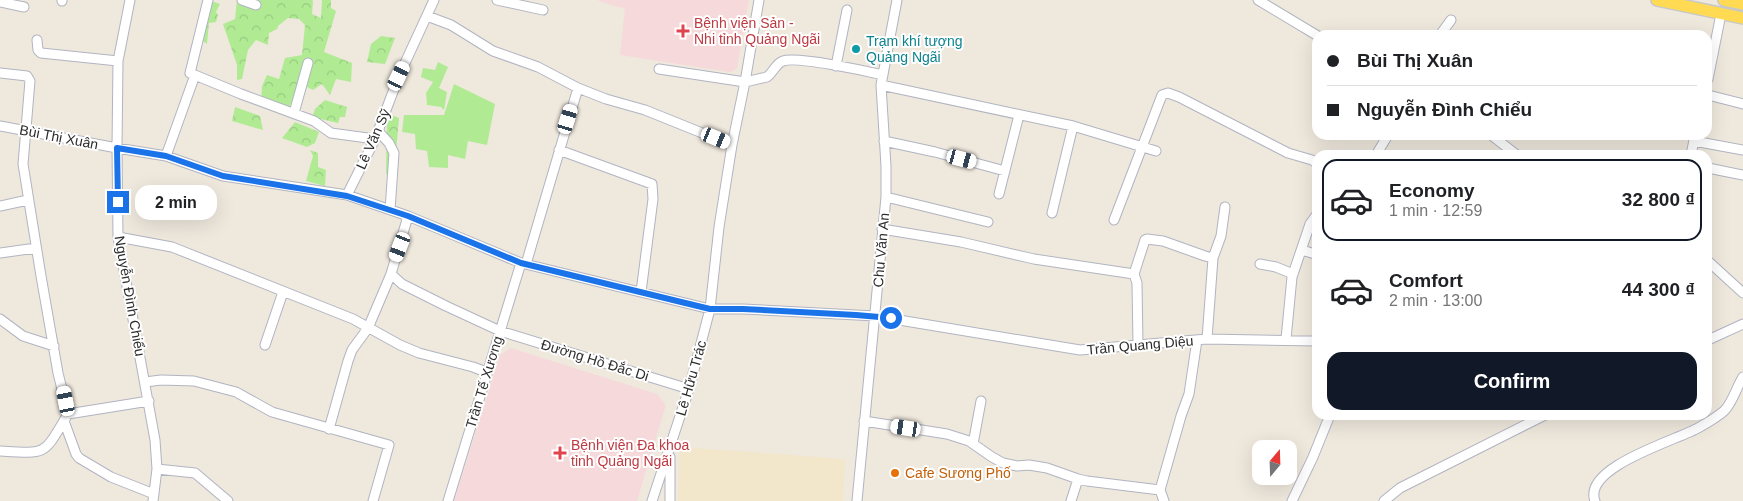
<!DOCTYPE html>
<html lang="en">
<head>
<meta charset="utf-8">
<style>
  :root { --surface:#fff; --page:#f6f6f6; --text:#202124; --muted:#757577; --line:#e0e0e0; --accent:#111827 }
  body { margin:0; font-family:Arial,sans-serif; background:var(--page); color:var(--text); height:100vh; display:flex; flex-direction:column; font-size:19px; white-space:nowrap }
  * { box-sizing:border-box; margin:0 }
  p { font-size:16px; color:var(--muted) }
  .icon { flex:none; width:28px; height:28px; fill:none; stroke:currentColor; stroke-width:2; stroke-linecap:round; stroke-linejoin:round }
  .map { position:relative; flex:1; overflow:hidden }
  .side { position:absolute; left:1312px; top:150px; width:400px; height:270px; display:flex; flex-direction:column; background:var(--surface); border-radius:15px; box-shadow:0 5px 20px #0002 }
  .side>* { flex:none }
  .banner { position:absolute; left:1312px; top:30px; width:400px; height:110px; border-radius:15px; box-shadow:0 5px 20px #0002; display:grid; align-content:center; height:110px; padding:0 15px; background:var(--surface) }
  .needle { width:32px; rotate:19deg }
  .controls { position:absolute; left:1252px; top:440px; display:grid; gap:10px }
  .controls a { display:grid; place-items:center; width:45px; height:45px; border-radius:10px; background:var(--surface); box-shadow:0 5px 20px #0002; font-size:25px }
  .end { position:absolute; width:22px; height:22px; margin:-11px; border:6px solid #1a73e8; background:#fff; box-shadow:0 0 0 2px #fff }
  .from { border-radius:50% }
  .bubble { position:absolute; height:35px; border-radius:15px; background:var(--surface); box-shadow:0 5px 20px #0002; font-size:16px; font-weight:700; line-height:35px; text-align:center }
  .car { position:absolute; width:15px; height:30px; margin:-15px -8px; border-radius:6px; box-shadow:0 0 4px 1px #0007; background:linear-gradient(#fff 24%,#345 0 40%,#fff 0 76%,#345 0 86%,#fff 0) }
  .banner b { display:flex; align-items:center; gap:18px; height:48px; font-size:19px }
  .banner b+b { border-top:1px solid var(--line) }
  .banner i { width:12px; height:12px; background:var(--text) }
  ul { padding:9px 0 0; list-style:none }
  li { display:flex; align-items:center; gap:15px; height:82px; margin:0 10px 8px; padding:0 5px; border:2px solid transparent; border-radius:15px }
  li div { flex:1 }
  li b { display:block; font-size:19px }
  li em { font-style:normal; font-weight:700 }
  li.selected { border-color:var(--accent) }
  li>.icon { width:45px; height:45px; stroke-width:1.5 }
  .button { display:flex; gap:10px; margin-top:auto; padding:10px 15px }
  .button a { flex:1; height:58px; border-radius:15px; background:var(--accent); color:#fff; font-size:20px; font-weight:700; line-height:58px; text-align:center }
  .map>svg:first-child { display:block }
</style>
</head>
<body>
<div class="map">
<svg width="1743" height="501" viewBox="0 0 1743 501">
  <defs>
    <pattern id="forest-crowns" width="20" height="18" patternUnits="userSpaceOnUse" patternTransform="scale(1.25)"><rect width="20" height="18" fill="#b0eb94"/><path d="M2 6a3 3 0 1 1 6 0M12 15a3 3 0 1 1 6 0" fill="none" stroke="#98ca80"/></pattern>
  </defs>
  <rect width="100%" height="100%" fill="#efe8dd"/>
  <!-- education -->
  <path fill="#f2e6cb" d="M680,447L845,459L843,501H678Z"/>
  <!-- medical -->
  <path fill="#f6dadb" d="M597,0H749L737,68L733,71L729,72L620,55L625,8L617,7Z
    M511,348L657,394L666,405L637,501H454L500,355Z"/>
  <!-- grass -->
  <path fill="#b0eb94" d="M438,62L448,67L439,88L447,92L444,110L441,107L427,105L426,93L433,82L421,77L423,68L435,70Z
    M454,84L495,104L487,145L468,141L465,159L448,155V168L429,167L427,151L416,149L415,134L402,132L404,115H444Z"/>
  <!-- forest -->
  <path fill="url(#forest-crowns)" d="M208,0L220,4L216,12L218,15L216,22L209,23L207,44L196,37Z
    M237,0L253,9L255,4L250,0H312L313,1L312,14L321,18L322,0H331V8L336,11L324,52L352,63L351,82L336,79L330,95L322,84L313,90L305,86L298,103L291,102L289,112L261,103L262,86L267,75L279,79L285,58L302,55L305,25L299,19L288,18L278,26L277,29L269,33L268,45L256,40L248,50L242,79L237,80V65L223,24L235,19Z
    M381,36L395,38L385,64L367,62L371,44Z
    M325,100L347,107L345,117H340L338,123L321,119L319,126L311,121L315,109Z
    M235,107L260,116L263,130L232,121Z
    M387,113L399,118L394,174H386Z
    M295,122L319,132L315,143L307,147L282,138Z
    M310,150L318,153V167L326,170L325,186L306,181L313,156Z"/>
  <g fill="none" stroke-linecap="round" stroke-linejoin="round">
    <defs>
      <path id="minor" d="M130,0L118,61L117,148L118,237L155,440L157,469L153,501
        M208,0L190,73L241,94L314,121L331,133L375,139
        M242,0L256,5
        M497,0L543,10
        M1258,0L1318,36
        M62,1V0
        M0,2L24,7
        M427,16L451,25L493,51L538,67L578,88L606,99L645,110L732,145
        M1440,35L1451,20
        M37,40L38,50L41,53L118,61
        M836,66L847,10
        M659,69L745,82L767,77C774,72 775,64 783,61C797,56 866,71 883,75
        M0,73L27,76L30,81L23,164L41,276L58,373L68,414C43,455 49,454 0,451
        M1708,79L1721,14
        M881,85L1073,126L1156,151
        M1708,95L1743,104
        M294,113L308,63
        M0,126L117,148L166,156L223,176L347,195L408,216L521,263L710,309H743L875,316L1080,350L1207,339L1318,341
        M378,131L389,143L394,153L390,210
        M1491,135L1517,155
        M884,141L935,152L1005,171
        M1694,141L1743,150
        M559,150L652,184L653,199L641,292
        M1376,155L1388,135
        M1691,155L1695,135
        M166,156L195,75
        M1708,168L1743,175
        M999,194L1019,115
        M347,195L375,139L399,76L434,0
        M886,197L988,222
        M0,206L28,200
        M1052,213L1073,126
        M1114,220L1162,95L1168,93L1179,97L1288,153L1312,160L1318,164
        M882,229L961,242L1034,259L1134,274L1137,283L1138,345
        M118,237L172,247L353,319L400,345L419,353L473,367L486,372
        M1302,250L1318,255
        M0,253L36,248
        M1708,261L1743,293
        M526,264L578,88
        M1260,264L1276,267L1293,274
        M391,274L402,284L446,306L500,331L689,389
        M1134,274L1145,240L1147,239L1163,241L1205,256L1213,258
        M0,319L23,336L54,346
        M1207,339L1213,258L1221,236L1225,207
        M1286,339L1292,277L1310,224L1318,213
        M1708,340L1743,324
        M265,345L283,292
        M145,382L161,380L194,381L236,392L272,412L389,445L373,501
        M68,414L149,401
        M64,421L76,454L79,458L111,477L154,494
        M864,421L947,434L969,441L992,457L1003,463L1017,466L1029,465L1047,468L1078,479L1087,481L1160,490L1164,501
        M329,429L348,361L352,350L368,328L391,274L408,216
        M973,444L981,401
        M157,469L195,473L228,501
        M1160,490L1181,416L1189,394L1197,340
        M448,501L521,263
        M652,501L689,389L710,309L719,227L732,145L745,82L759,0
        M670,501V457
        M857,501L886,197V166L881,85L897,0
        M1071,501L1078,479
        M1292,501L1313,457L1330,415
        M1384,501L1400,488L1545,415
        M1595,501C1582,467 1677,440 1698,428C1707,423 1717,417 1724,411C1733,402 1736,388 1743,377"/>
      <path id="major" d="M1657,0L1743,18
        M1724,0L1743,4"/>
    </defs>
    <!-- minor casing -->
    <use href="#minor" stroke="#b1b4c1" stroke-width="11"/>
    <!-- major casing -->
    <use href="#major" stroke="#c8c8c8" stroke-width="14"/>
    <!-- minor -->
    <use href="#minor" stroke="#fff" stroke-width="9"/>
    <!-- major -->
    <use href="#major" stroke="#ffda52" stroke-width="11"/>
  </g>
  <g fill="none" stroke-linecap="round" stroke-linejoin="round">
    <!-- route -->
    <path stroke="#1a73e8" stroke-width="6" d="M118,202L117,148L166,156L223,176L347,196L408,216L521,263L710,309H743L856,315L891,318"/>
  </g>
  <!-- markers -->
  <g fill="#e0444e" stroke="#fff" stroke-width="2">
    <path d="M680.5 23.5h5v5h5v5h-5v5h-5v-5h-5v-5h5z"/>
    <path d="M557.5 445.5h5v5h5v5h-5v5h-5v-5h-5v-5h5z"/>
  </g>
  <circle fill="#0f9aa8" stroke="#fff" stroke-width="2" cx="856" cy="49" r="5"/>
  <circle fill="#e8710a" stroke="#fff" stroke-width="2" cx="895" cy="473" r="5"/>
  <g text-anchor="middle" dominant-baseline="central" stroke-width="4" stroke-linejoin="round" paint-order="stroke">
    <!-- health labels -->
    <g font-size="14" fill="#be3a42" stroke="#fff" text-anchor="start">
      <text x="694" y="23">Bệnh viện Sản -<tspan x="694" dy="16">Nhi tỉnh Quảng Ngãi</tspan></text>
      <text x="571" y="445">Bệnh viện Đa khoa<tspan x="571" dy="16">tỉnh Quảng Ngãi</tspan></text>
    </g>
    <!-- culture labels -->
    <g font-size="14" fill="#0d838f" stroke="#fff" text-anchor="start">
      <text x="866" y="41">Trạm khí tượng<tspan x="866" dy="16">Quảng Ngãi</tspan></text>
    </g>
    <!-- street labels -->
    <g font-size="14" fill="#2c2c2c" stroke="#fff">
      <text transform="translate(59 137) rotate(11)">Bùi Thị Xuân</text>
      <text transform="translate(373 139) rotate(-66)">Lê Văn Sỹ</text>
      <text transform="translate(881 250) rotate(-85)">Chu Văn An</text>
      <text transform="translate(130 296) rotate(80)">Nguyễn Đình Chiểu</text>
      <text transform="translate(1140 345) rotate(-5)">Trần Quang Diệu</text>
      <text transform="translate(595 360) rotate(17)">Đường Hồ Đắc Di</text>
      <text transform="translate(691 378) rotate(-74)">Lê Hữu Trác</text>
      <text transform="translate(484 382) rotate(-73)">Trần Tế Xương</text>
    </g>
    <!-- food labels -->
    <g font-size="14" fill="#c56008" stroke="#fff" text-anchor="start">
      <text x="905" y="473">Cafe Sương Phố</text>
    </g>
  </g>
</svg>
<div class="controls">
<a><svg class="needle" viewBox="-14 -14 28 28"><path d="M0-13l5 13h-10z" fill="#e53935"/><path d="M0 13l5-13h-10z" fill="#757577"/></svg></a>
</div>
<i class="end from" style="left:891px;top:318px"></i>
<i class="end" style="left:118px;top:202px"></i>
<div class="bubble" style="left:135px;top:185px;width:82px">2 min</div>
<i class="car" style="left:399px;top:76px;rotate:25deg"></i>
<i class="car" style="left:568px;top:119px;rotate:17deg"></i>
<i class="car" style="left:716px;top:138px;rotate:112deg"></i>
<i class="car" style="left:962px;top:159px;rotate:105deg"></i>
<i class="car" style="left:400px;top:247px;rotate:201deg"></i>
<i class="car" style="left:66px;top:401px;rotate:349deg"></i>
<i class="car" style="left:906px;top:428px;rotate:279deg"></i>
<div class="banner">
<b><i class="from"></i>Bùi Thị Xuân</b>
<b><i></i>Nguyễn Đình Chiểu</b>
</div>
<section class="side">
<ul>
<li class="selected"><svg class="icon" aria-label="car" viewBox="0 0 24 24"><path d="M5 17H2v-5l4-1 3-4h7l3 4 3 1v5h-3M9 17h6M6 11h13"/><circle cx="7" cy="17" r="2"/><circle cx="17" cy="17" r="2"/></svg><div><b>Economy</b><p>1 min · 12:59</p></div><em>32 800 ₫</em></li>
<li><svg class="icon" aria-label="car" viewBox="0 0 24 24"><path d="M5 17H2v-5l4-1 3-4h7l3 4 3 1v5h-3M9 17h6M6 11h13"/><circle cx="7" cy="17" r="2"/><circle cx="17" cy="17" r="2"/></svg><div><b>Comfort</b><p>2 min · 13:00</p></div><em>44 300 ₫</em></li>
</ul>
<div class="button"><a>Confirm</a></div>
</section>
</div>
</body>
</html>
